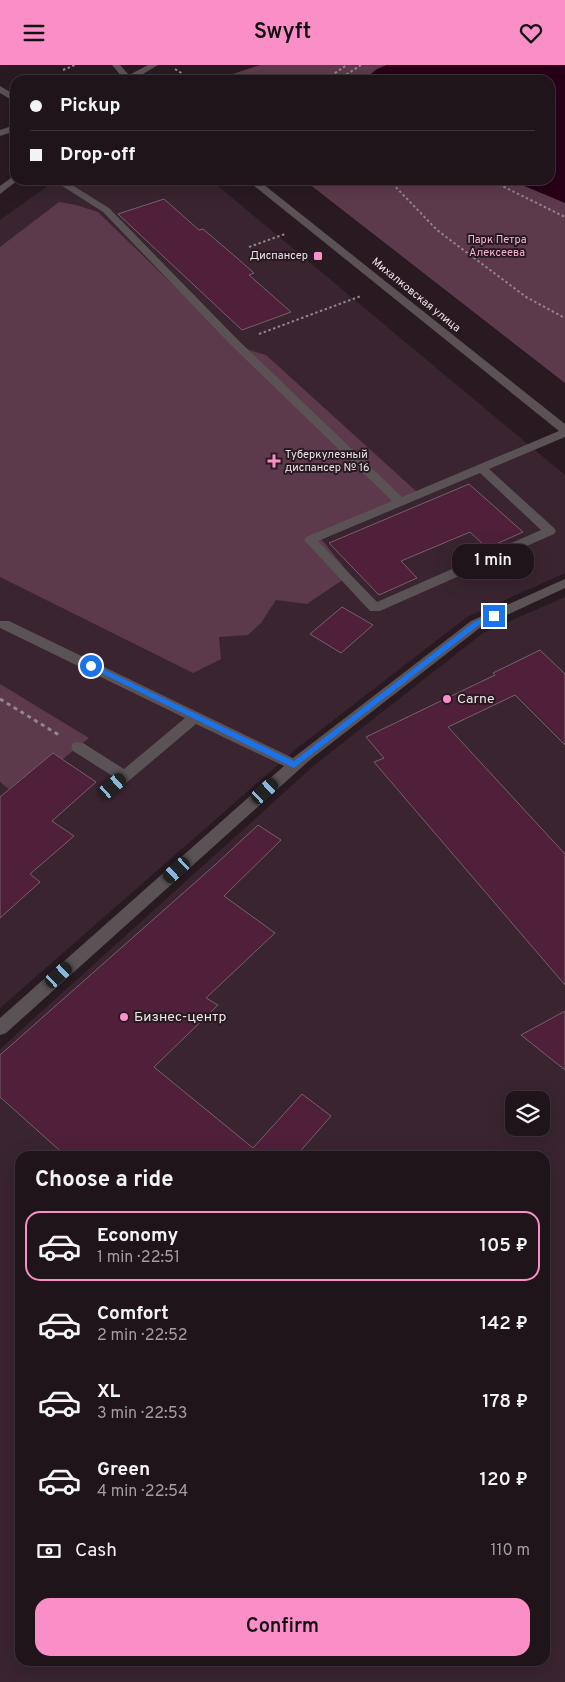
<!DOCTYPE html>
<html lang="en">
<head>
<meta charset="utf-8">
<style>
  :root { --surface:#1f141a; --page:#2c2127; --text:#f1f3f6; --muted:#a19ea2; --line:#3c3339; --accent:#fa8fc7 }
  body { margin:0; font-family:Overpass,sans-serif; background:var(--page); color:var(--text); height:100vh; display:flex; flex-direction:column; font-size:19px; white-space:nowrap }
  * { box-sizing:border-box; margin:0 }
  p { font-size:16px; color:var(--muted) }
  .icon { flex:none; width:28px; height:28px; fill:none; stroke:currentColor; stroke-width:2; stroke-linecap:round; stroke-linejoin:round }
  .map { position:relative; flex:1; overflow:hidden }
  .panel { position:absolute; left:15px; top:1086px; width:535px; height:515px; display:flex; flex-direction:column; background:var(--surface); border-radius:15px; box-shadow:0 5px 20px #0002,0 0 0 1px var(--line) }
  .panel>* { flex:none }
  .top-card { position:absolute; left:10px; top:10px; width:545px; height:110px; border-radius:15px; box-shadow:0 5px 20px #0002,0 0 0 1px var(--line); display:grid; align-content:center; height:110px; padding:0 20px; background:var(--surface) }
  .controls { position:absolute; left:505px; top:1026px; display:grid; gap:10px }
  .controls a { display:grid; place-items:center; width:45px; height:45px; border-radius:10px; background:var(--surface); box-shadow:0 5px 20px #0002,0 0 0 1px var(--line); font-size:25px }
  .end { position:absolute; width:22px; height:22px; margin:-11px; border:6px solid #1a73e8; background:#fff; box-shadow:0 0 0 2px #fff }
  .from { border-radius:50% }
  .bubble { position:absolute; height:35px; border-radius:15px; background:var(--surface); box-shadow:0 5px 20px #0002,0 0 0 1px var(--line); font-size:16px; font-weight:600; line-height:35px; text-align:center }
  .car { position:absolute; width:15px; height:30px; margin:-15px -8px; border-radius:6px; box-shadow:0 0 4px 1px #0007; background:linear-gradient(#222 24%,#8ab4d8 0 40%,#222 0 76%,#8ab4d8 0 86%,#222 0) }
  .top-card b { display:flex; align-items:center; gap:18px; height:48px; font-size:19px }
  .top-card b+b { border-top:1px solid var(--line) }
  .top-card i { width:12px; height:12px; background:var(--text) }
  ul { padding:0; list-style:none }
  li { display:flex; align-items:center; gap:15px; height:70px; margin:0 10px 8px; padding:0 10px; border:2px solid transparent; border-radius:15px }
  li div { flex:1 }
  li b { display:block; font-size:19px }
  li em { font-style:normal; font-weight:600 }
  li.active { border-color:var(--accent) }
  li>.icon { width:45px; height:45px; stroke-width:1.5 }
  h2 { padding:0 20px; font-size:22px; line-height:60px }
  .pay { display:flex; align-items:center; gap:12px; height:55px; padding:0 20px; font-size:19px }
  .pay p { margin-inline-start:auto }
  .button { display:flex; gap:10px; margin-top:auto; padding:10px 20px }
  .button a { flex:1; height:58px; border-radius:15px; background:var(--accent); color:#111; font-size:20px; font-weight:600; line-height:58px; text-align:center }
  header { display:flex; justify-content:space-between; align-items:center; height:65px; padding:0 20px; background:var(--accent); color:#111; font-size:22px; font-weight:600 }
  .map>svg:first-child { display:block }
</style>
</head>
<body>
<header><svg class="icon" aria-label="menu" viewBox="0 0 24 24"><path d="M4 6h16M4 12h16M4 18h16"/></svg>Swyft<svg class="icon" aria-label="heart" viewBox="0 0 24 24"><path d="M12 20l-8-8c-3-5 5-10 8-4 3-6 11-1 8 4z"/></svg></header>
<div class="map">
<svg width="565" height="1617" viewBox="0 0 565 1617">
  <rect width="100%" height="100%" fill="#291a22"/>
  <!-- built -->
  <path fill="#39242f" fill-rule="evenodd" d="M56,115H211L565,410V508L467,552L296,684L0,943V155Z
    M565,532V1617H0V984L317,698L483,568ZM514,1035H541V1062H514ZM20,1091H545V1596H20Z"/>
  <!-- green -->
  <path fill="#5c3a4b" d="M260,0H565V318L304,115H550V15H215Z
    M59,137L76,140L98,147L236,281L266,290L417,427L319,471L350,510L307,539L276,535L261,558L248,570L219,572L221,594L193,608L0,512V182Z
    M0,619L89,673L63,694L53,688L9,724L0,717Z"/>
  <!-- water -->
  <path fill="#280017" d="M387,0H565V138L510,115H550V15H363L377,4Z"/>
  <!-- building -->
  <path fill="#501f3a" stroke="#74626a" d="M164,134L199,165L203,164L237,193L254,208L249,210L291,247L242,265L118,149Z
    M469,419L523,467L487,483L470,467L401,496L417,513L379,530L329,478Z
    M342,542L373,560L341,588L310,569Z
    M540,585L565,609V680L515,630L448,662L565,789V920L374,697L384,693L366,672L495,610L493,608Z
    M53,688L96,717L52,756L74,771L30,809L40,817L0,853V732Z
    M258,760L281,775L224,831L275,868L206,933L218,940L154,1002L253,1083L302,1029L331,1051L296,1091H66L0,1032V990L216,799Z
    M565,946V1005L521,970Z"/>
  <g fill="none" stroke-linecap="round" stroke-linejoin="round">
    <!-- path-far1 -->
    <path stroke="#92868c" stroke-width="2" stroke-dasharray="2.5 2.5" stroke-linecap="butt" d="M175,4L183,9
      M63,5L75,0
      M329,15V12L347,0
      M338,15L361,0
      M389,115L437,165L526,232L565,253
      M490,115L565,152
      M249,182L285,169
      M259,269L361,231"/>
    <!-- path -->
    <path stroke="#92868c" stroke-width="3" stroke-dasharray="4 4" stroke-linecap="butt" d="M0,634L59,670"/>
    <!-- minor -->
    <path fill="#5a5255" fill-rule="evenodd" d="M112,0H120L129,10L148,0H158L133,15H121L123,13Z
      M0,21L15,30V37L0,28Z
      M15,60V66L0,71V65Z
      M15,110V115H18L0,129V121Z
      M53,115H64L109,143L239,276L402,432L559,366L247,115H258L565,359V372L489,404L554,463L556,466L554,469L380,546H370L304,475L306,472L392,436L231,280L103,147ZM480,408L541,465L377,537L318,476Z
      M565,514V523L481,562L311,694L6,968L0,970V953L284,701L196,659L118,725L113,727L108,725L106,721L114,712L73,686L71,682L73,678L78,677L83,678L124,704L185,653L0,563V556H9L293,693L471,556Z"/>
  </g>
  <!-- route -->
  <path fill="#1a73e8" d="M494,548L497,551L496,552L479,560L294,703L87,601L93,599L294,696L474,557Z"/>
  <!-- markers -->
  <g fill="#fa8fc7" stroke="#291a22" stroke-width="2">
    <rect x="313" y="186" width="10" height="10" rx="2.5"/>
    <path d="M271.5 388.5h5v5h5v5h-5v5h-5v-5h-5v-5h5z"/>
    <circle cx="447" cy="634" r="5"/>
    <circle cx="124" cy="952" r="5"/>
  </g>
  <g text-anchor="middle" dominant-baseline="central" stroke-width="4" stroke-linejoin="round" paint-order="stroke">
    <!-- far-park labels -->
    <g font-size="11" fill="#f9b5d6" stroke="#291a22">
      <text x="497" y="175">Парк Петра<tspan x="497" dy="13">Алексеева</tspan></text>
    </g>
    <!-- far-poi labels -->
    <g font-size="11" fill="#eee4e8" stroke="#291a22" text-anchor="end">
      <text x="308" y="191">Диспансер</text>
      <text x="285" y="390" text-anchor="start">Туберкулезный<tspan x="285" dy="13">диспансер № 16</tspan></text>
    </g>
    <!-- far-street labels -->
    <g font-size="11" fill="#eee4e8" stroke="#291a22">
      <text transform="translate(416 230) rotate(39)">Михалковская улица</text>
    </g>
    <!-- poi labels -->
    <g font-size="14" fill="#eee4e8" stroke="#291a22" text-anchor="start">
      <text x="457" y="634">Carne</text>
      <text x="134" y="952">Бизнес-центр</text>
    </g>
  </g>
</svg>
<div class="controls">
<a><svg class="icon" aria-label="layers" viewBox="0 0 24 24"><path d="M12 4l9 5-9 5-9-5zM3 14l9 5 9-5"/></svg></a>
</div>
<i class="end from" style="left:91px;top:601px"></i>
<i class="end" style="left:494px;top:551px"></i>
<div class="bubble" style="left:452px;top:479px;width:82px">1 min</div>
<i class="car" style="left:113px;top:721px;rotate:49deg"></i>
<i class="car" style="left:265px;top:726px;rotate:48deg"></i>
<i class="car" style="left:177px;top:805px;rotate:228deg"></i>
<i class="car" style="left:59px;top:910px;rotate:48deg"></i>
<div class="top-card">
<b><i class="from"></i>Pickup</b>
<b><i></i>Drop-off</b>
</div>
<section class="panel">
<h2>Choose a ride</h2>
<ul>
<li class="active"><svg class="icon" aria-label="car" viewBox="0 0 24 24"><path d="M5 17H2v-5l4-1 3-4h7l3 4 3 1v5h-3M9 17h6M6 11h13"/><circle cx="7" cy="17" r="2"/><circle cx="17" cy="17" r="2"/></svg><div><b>Economy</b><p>1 min · 22:51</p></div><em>105 ₽</em></li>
<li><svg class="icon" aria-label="car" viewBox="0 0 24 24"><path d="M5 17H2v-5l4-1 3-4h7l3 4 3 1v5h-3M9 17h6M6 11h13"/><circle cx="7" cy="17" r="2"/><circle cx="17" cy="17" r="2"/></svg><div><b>Comfort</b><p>2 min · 22:52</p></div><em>142 ₽</em></li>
<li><svg class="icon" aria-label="car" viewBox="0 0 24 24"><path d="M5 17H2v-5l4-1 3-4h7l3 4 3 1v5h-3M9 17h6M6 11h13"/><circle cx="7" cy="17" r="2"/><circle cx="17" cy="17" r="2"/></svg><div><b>XL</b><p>3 min · 22:53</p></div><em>178 ₽</em></li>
<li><svg class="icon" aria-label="car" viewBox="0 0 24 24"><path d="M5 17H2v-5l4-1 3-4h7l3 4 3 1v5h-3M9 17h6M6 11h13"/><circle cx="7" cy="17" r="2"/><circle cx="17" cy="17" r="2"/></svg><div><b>Green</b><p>4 min · 22:54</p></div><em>120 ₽</em></li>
</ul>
<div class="pay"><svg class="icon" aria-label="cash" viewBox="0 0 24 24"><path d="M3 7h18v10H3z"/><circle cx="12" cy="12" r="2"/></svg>Cash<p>110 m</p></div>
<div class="button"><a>Confirm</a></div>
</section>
</div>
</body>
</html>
